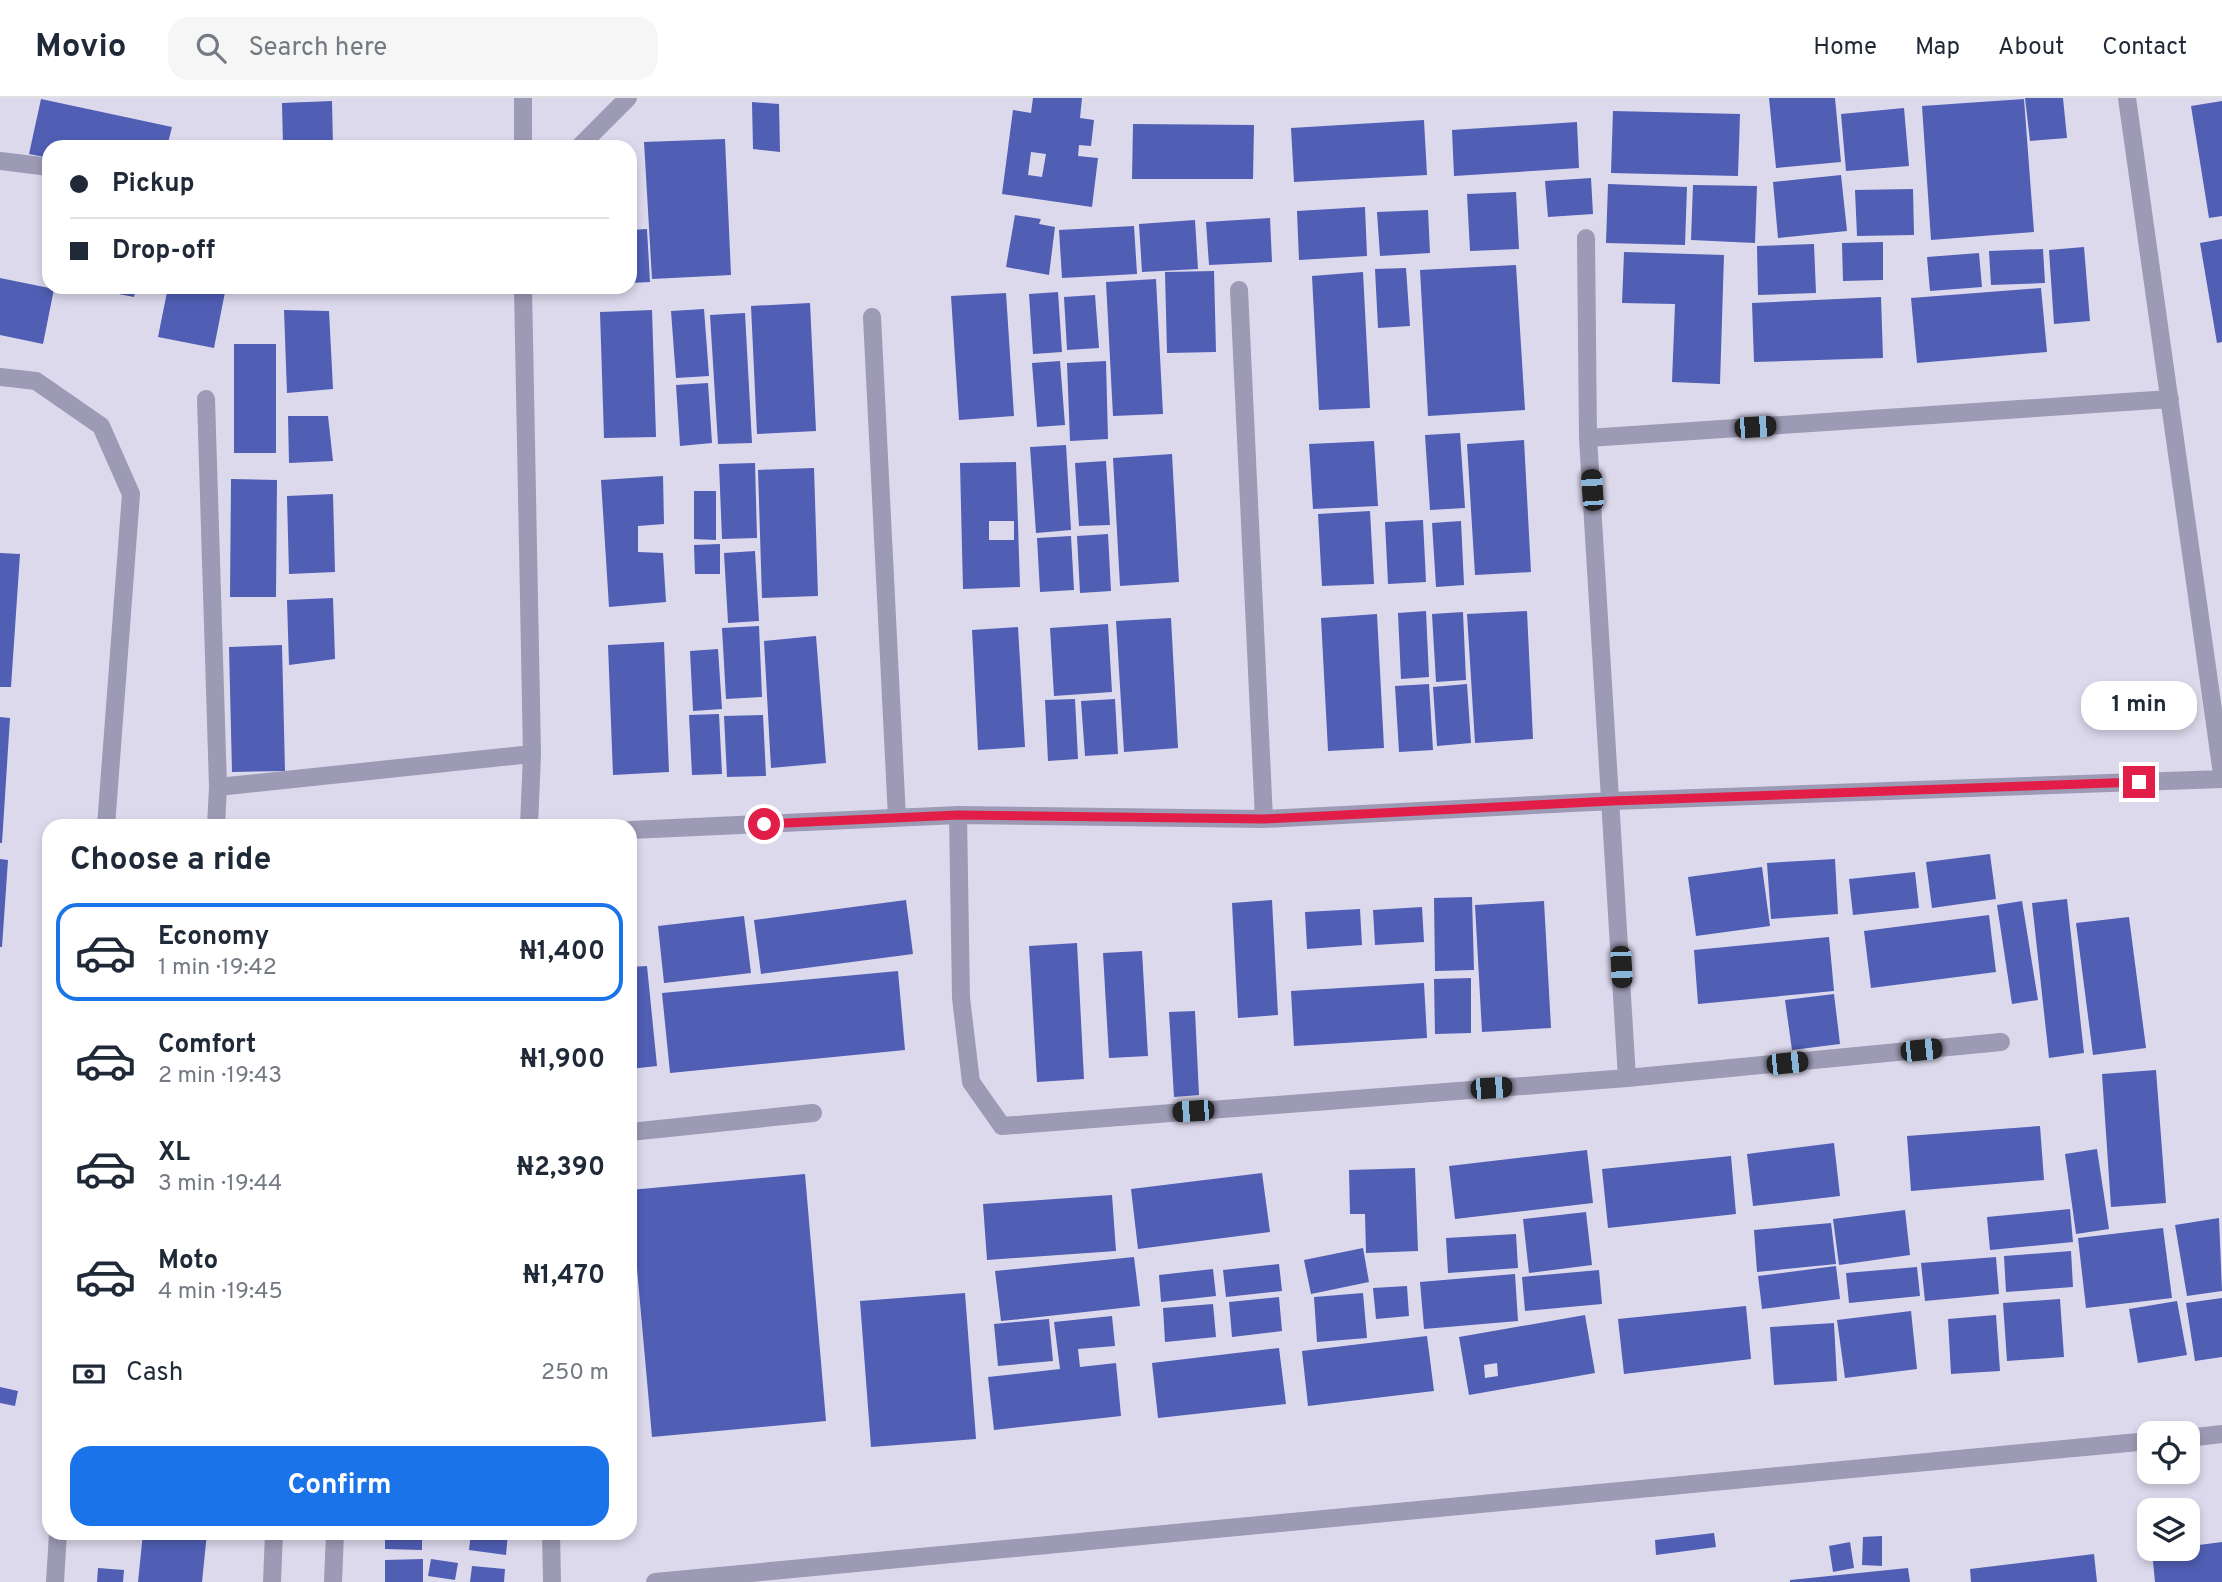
<!DOCTYPE html>
<html lang="en">
<head>
<meta charset="utf-8">
<style>
  :root { --surface:#fff; --page:#f6f6f7; --text:#1f2937; --muted:#747a83; --line:#e0e1e3; --accent:#1a73e8 }
  body { margin:0; font-family:Overpass,sans-serif; background:var(--page); color:var(--text); height:100vh; display:flex; flex-direction:column; font-size:26px; white-space:nowrap }
  * { box-sizing:border-box; margin:0 }
  p { font-size:23px; color:var(--muted) }
  .icon { flex:none; width:38px; height:38px; fill:none; stroke:currentColor; stroke-width:2; stroke-linecap:round; stroke-linejoin:round }
  .map { position:relative; flex:1; overflow:hidden }
  .details { position:absolute; left:42px; top:721px; width:595px; height:721px; display:flex; flex-direction:column; background:var(--surface); border-radius:21px; box-shadow:0 4px 10px #0003 }
  .details>* { flex:none }
  .hud { position:absolute; left:42px; top:42px; width:595px; height:154px; border-radius:21px; box-shadow:0 4px 10px #0003; display:grid; align-content:center; height:154px; padding:0 28px; background:var(--surface) }
  .buttons { position:absolute; left:2137px; top:1323px; display:grid; gap:14px }
  .buttons a { display:grid; place-items:center; width:63px; height:63px; border-radius:14px; background:var(--surface); box-shadow:0 4px 10px #0003; font-size:35px }
  .end { position:absolute; width:32px; height:32px; margin:-16px; border:9px solid #e11d48; background:#fff; box-shadow:0 0 0 4px #fff }
  .from { border-radius:50% }
  .bubble { position:absolute; height:49px; border-radius:21px; background:var(--surface); box-shadow:0 4px 10px #0003; font-size:23px; font-weight:700; line-height:49px; text-align:center }
  .car { position:absolute; width:21px; height:42px; margin:-21px -10px; border-radius:9px; box-shadow:0 0 5px 2px #0007; background:linear-gradient(#222 24%,#8ab4d8 0 40%,#222 0 76%,#8ab4d8 0 86%,#222 0) }
  .hud b { display:flex; align-items:center; gap:24px; height:66px; font-size:26px }
  .hud b+b { border-top:2px solid var(--line) }
  .hud i { width:18px; height:18px; background:var(--text) }
  ul { padding:0; list-style:none }
  li { display:flex; align-items:center; gap:21px; height:98px; margin:0 14px 10px; padding:0 14px; border:4px solid transparent; border-radius:21px }
  li div { flex:1 }
  li b { display:block; font-size:26px }
  li em { font-style:normal; font-weight:700 }
  li.current { border-color:var(--accent) }
  li>.icon { width:63px; height:63px; stroke-width:1.5 }
  h2 { padding:0 28px; font-size:32px; line-height:84px }
  .pay { display:flex; align-items:center; gap:18px; height:77px; padding:0 28px; font-size:26px }
  .pay p { margin-inline-start:auto }
  .primary-button { display:flex; gap:14px; margin-top:auto; padding:14px 28px }
  .primary-button a { flex:1; height:80px; border-radius:21px; background:var(--accent); color:#fff; font-size:28px; font-weight:700; line-height:80px; text-align:center }
  header { display:flex; align-items:center; gap:42px; box-sizing:border-box; height:98px; padding:0 35px; background:var(--surface); border-bottom:2px solid var(--line) }
  header strong { font-size:33px }
  nav { display:flex; gap:38px; margin-inline-start:auto; font-size:24px }
  .search { width:490px; height:63px; background:var(--page); display:flex; align-items:center; gap:18px; box-sizing:border-box; padding:0 24px; border-radius:21px; color:var(--muted); font-size:26px }
  .map>svg:first-child { display:block }
</style>
</head>
<body>
<header>
<strong>Movio</strong>
<div class="search"><svg class="icon" aria-label="search" viewBox="0 0 24 24"><circle cx="10" cy="10" r="6"/><path d="M15 15l6 6"/></svg>Search here</div>
<nav><a>Home</a><a>Map</a><a>About</a><a>Contact</a></nav>
</header>
<div class="map">
<svg width="2222" height="1484" viewBox="0 0 2222 1484">
  <rect width="100%" height="100%" fill="#dcd9ed"/>
  <!-- building -->
  <path fill="#505eb4" fill-rule="evenodd" d="M1033,0H1082L1080,20L1094,22L1091,48L1079,47L1078,58L1098,60L1092,109L1002,96L1013,12L1031,15ZM1031,54L1046,56L1042,79L1028,77Z
    M1769,0H1835L1841,64L1776,70Z
    M2025,0H2063L2067,40L2030,43Z
    M41,1L172,29L167,49H49V60L29,56Z
    M2024,1L2034,134L1931,142L1922,8Z
    M332,3L333,49H283L282,5Z
    M2222,3V118L2209,120L2191,8Z
    M752,4L779,6L780,54L753,51Z
    M1904,10L1909,68L1846,73L1841,16Z
    M1613,13L1740,16L1738,78L1611,75Z
    M1424,22L1427,77L1294,84L1291,30Z
    M1577,24L1579,70L1454,78L1452,32Z
    M1133,26L1254,27L1253,81H1132Z
    M725,41L731,177L652,181L644,44Z
    M1841,77L1847,133L1778,140L1773,84Z
    M1591,80L1593,116L1548,119L1545,83Z
    M1608,86L1687,89L1685,147L1606,145Z
    M1693,87L1757,88L1755,145L1691,142Z
    M1913,91L1914,137L1857,138L1855,92Z
    M1516,94L1519,151L1470,153L1467,96Z
    M1365,109L1367,158L1299,162L1297,113Z
    M1428,112L1430,155L1380,158L1377,114Z
    M1015,117L1041,121L1039,126L1055,129L1049,177L1006,169Z
    M1270,120L1272,164L1209,167L1206,124Z
    M1195,122L1198,171L1142,174L1139,126Z
    M1134,128L1137,176L1062,180L1059,132Z
    M647,131L650,184L630,185V132Z
    M2222,141V244L2217,245L2200,145Z
    M1883,144V182L1843,183L1842,145Z
    M1814,146L1816,195L1758,197L1757,148Z
    M2084,149L2090,223L2054,226L2049,152Z
    M2043,151L2045,185L1991,187L1989,153Z
    M1624,154L1724,157L1720,286L1672,284L1675,206L1622,205Z
    M1979,155L1982,189L1930,193L1927,159Z
    M1516,167L1525,312L1428,318L1420,172Z
    M1406,170L1410,228L1378,230L1375,171Z
    M1214,173L1216,254L1167,255L1165,174Z
    M1363,174L1370,310L1319,312L1312,178Z
    M0,180L54,191L43,246L0,237Z
    M1156,181L1163,316L1113,318L1106,184Z
    M83,189H136L134,199Z
    M168,189H226L214,250L158,239Z
    M2041,190L2047,254L1917,265L1911,200Z
    M1058,194L1062,254L1033,256L1029,196Z
    M1006,195L1014,318L959,322L951,198Z
    M1095,197L1099,250L1067,252L1064,199Z
    M1881,199L1883,260L1754,264L1752,205Z
    M810,205L816,333L757,336L751,208Z
    M704,211L709,278L676,280L671,213Z
    M284,212L329,213L333,291L287,295Z
    M652,212L656,339L604,340L600,214Z
    M745,215L752,345L718,346L710,217Z
    M234,246H276V355H234Z
    M1060,263L1065,327L1037,329L1032,265Z
    M1106,263L1108,341L1070,343L1067,265Z
    M708,285L712,345L680,348L676,287Z
    M288,318H328L333,363L289,365Z
    M1460,335L1465,410L1430,412L1425,337Z
    M1524,342L1531,474L1475,477L1467,346Z
    M1374,343L1378,408L1313,411L1309,346Z
    M1066,347L1071,432L1036,435L1030,349Z
    M1172,356L1179,484L1120,488L1113,360Z
    M1106,363L1110,427L1079,428L1075,365Z
    M1016,364L1020,489L963,491L960,365ZM989,423H1014V442H989Z
    M755,365L757,440L722,441L719,366Z
    M814,370L818,498L762,500L758,372Z
    M663,378L664,426L638,428V454L663,455L666,504L609,509L601,382Z
    M231,381L277,382L276,499H230Z
    M694,393H716V442L694,441Z
    M333,396L335,474L289,476L287,398Z
    M1370,413L1374,486L1322,488L1318,416Z
    M1423,422L1426,484L1388,486L1385,424Z
    M1461,423L1464,487L1436,489L1432,425Z
    M1108,436L1111,493L1080,495L1077,438Z
    M1071,438L1074,492L1040,494L1037,440Z
    M720,446V476H695L694,447Z
    M755,453L759,523L728,525L724,455Z
    M0,455L20,456L11,589H0Z
    M333,500L335,561L289,567L287,502Z
    M1426,513L1429,579L1401,581L1398,515Z
    M1527,513L1533,641L1475,645L1467,516Z
    M1463,514L1466,582L1436,584L1432,516Z
    M1377,516L1384,650L1328,653L1321,520Z
    M1171,520L1178,650L1124,654L1116,523Z
    M1108,526L1112,594L1054,598L1050,530Z
    M759,528L762,599L726,601L722,530Z
    M1018,529L1025,649L978,652L972,532Z
    M816,538L826,665L771,670L764,543Z
    M664,544L669,674L613,677L608,547Z
    M282,547L285,673L232,674L229,549Z
    M718,551L722,611L693,613L690,553Z
    M1429,586L1433,652L1399,654L1395,588Z
    M1467,586L1471,645L1437,648L1433,589Z
    M1075,601L1078,661L1048,663L1045,602Z
    M1115,601L1118,656L1085,658L1081,603Z
    M719,616L722,676L692,677L689,617Z
    M763,617L766,678L727,679L724,618Z
    M0,619L10,620L2,745H0Z
    M233,721H291V728H233Z
    M1990,756L1996,801L1932,810L1926,764Z
    M0,761L8,762L2,849H0Z
    M1835,761L1838,816L1771,821L1767,765Z
    M1762,769L1770,828L1696,838L1688,779Z
    M1915,774L1919,810L1853,817L1849,781Z
    M1472,799L1474,872L1435,873L1434,800Z
    M2067,801L2084,955L2049,960L2032,805Z
    M906,802L913,856L761,876L754,822Z
    M1272,802L1278,917L1238,920L1232,805Z
    M1544,803L1551,930L1482,934L1475,807Z
    M2022,803L2038,902L2012,906L1997,807Z
    M1422,809L1424,844L1375,847L1373,812Z
    M1360,811L1362,847L1307,851L1305,814Z
    M1989,817L1996,874L1871,890L1864,833Z
    M744,818L751,875L664,885L658,828Z
    M2129,819L2146,950L2093,957L2076,825Z
    M1829,839L1834,893L1698,906L1694,852Z
    M1077,845L1084,981L1037,984L1029,848Z
    M1142,853L1148,958L1109,960L1103,855Z
    M647,868L657,968L630,971V869Z
    M898,873L905,952L670,975L662,895Z
    M1471,880V935L1435,936L1434,881Z
    M1424,885L1427,940L1294,948L1291,893Z
    M1834,896L1840,946L1792,952L1785,902Z
    M1195,913L1199,997L1174,999L1169,914Z
    M2156,972L2166,1105L2111,1109L2102,976Z
    M2040,1028L2044,1082L1911,1093L1907,1038Z
    M1834,1045L1840,1098L1753,1108L1747,1056Z
    M2097,1051L2109,1131L2076,1136L2065,1056Z
    M1587,1052L1593,1105L1455,1121L1449,1068Z
    M1731,1058L1736,1116L1608,1130L1602,1071Z
    M1415,1070L1418,1153L1366,1155L1365,1116H1350L1349,1072Z
    M1262,1075L1270,1134L1138,1151L1131,1091Z
    M805,1076L826,1323L652,1339L630,1092Z
    M1112,1097L1116,1153L987,1162L983,1106Z
    M2070,1111L2073,1144L1990,1152L1987,1119Z
    M1905,1112L1910,1157L1839,1167L1833,1121Z
    M1586,1114L1592,1167L1529,1175L1523,1121Z
    M2219,1120L2222,1193L2187,1198L2175,1127Z
    M1831,1125L1836,1166L1757,1174L1754,1132Z
    M2163,1130L2172,1200L2086,1210L2078,1140Z
    M1516,1136L1518,1170L1448,1175L1446,1140Z
    M1363,1150L1369,1184L1311,1196L1304,1162Z
    M2071,1153L2073,1189L2006,1194L2004,1158Z
    M1134,1159L1140,1208L1001,1223L995,1173Z
    M1996,1159L1999,1196L1925,1203L1921,1165Z
    M1279,1166L1282,1193L1226,1199L1223,1172Z
    M1836,1168L1840,1201L1762,1211L1758,1178Z
    M1917,1169L1920,1198L1849,1205L1846,1175Z
    M1213,1171L1216,1198L1161,1204L1159,1177Z
    M1599,1172L1602,1206L1525,1213L1522,1179Z
    M1515,1176L1518,1223L1424,1231L1420,1184Z
    M1407,1188L1409,1218L1376,1221L1373,1190Z
    M965,1195L976,1341L871,1349L860,1203Z
    M1363,1195L1367,1240L1317,1244L1314,1199Z
    M1279,1199L1282,1233L1232,1239L1229,1204Z
    M2222,1200V1259L2195,1263L2186,1205Z
    M2060,1201L2064,1259L2007,1263L2003,1205Z
    M2177,1203L2187,1257L2138,1265L2129,1211Z
    M1213,1206L1216,1239L1165,1244L1163,1210Z
    M1746,1208L1751,1261L1624,1276L1618,1221Z
    M1911,1213L1917,1271L1845,1280L1837,1222Z
    M1585,1217L1595,1275L1469,1297L1459,1239ZM1497,1265L1498,1278L1485,1280L1484,1267Z
    M1996,1217L2000,1273L1951,1276L1948,1221Z
    M1112,1218L1115,1248L1078,1251L1080,1269L1116,1265L1121,1318L994,1332L988,1279L1060,1271L1054,1224Z
    M1049,1221L1053,1263L998,1268L994,1226Z
    M1834,1225L1837,1283L1774,1287L1770,1229Z
    M1427,1238L1434,1293L1308,1308L1302,1253Z
    M1279,1250L1286,1306L1158,1320L1152,1265Z
    M0,1289L18,1293L15,1308L0,1305Z
    M143,1435H207L202,1484H138Z
    M385,1435H422V1452L385,1451Z
    M471,1435H508L506,1457L469,1452Z
    M1714,1435L1716,1449L1656,1457L1655,1442Z
    M1882,1438V1468L1862,1467L1863,1439Z
    M1850,1444L1854,1470L1833,1474L1829,1448Z
    M2222,1444V1484H2155L2152,1453Z
    M2094,1456L2097,1484H1971L1970,1471Z
    M423,1461V1484H385V1462Z
    M431,1461L458,1465L455,1482L428,1478Z
    M472,1468L505,1471L504,1484H470Z
    M98,1470L124,1472L123,1484H97Z
    M1908,1470L1910,1484H1790V1482Z"/>
  <g fill="none" stroke-linecap="round" stroke-linejoin="round">
    <!-- lane -->
    <path stroke="#9c9ab4" stroke-width="18" d="M0,63L49,69
      M630,1034L813,1015"/>
    <!-- street -->
    <path stroke="#9c9ab4" stroke-width="18" d="M2127,0L2222,676
      M523,49V0
      M579,49L628,0
      M1586,140L1588,340L1627,980
      M523,189L532,656L529,728
      M1239,192L1264,721
      M872,219L897,720
      M0,279L36,283L101,328L131,396L106,728
      M206,301L218,689L216,728
      M1588,340L2170,301
      M218,689L532,656
      M958,717L961,900L971,984L1002,1028L1627,980L2001,944
      M630,732L958,717L1264,721L1612,703L2222,681
      M2188,1340L2222,1336
      M551,1435L552,1484
      M55,1484L58,1435
      M272,1484L274,1435
      M333,1484L335,1435
      M655,1484L2149,1343"/>
  </g>
  <g fill="none" stroke-linecap="round" stroke-linejoin="round">
    <!-- route -->
    <path stroke="#e11d48" stroke-width="9" d="M764,726L958,717L1264,721L1612,703L2139,684"/>
  </g>
</svg>
<div class="buttons">
<a><svg class="icon" aria-label="locate" viewBox="0 0 24 24"><circle cx="12" cy="12" r="6"/><path d="M12 2v4M12 18v4M2 12h4M18 12h4"/></svg></a>
<a><svg class="icon" aria-label="layers" viewBox="0 0 24 24"><path d="M12 4l9 5-9 5-9-5zM3 14l9 5 9-5"/></svg></a>
</div>
<i class="end from" style="left:764px;top:726px"></i>
<i class="end" style="left:2139px;top:684px"></i>
<div class="bubble" style="left:2081px;top:583px;width:116px">1 min</div>
<i class="car" style="left:1755px;top:329px;rotate:86deg"></i>
<i class="car" style="left:1592px;top:392px;rotate:356deg"></i>
<i class="car" style="left:1621px;top:869px;rotate:177deg"></i>
<i class="car" style="left:1921px;top:952px;rotate:84deg"></i>
<i class="car" style="left:1787px;top:965px;rotate:84deg"></i>
<i class="car" style="left:1491px;top:990px;rotate:86deg"></i>
<i class="car" style="left:1193px;top:1013px;rotate:266deg"></i>
<div class="hud">
<b><i class="from"></i>Pickup</b>
<b><i></i>Drop-off</b>
</div>
<section class="details">
<h2>Choose a ride</h2>
<ul>
<li class="current"><svg class="icon" aria-label="car" viewBox="0 0 24 24"><path d="M5 17H2v-5l4-1 3-4h7l3 4 3 1v5h-3M9 17h6M6 11h13"/><circle cx="7" cy="17" r="2"/><circle cx="17" cy="17" r="2"/></svg><div><b>Economy</b><p>1 min · 19:42</p></div><em>₦1,400</em></li>
<li><svg class="icon" aria-label="car" viewBox="0 0 24 24"><path d="M5 17H2v-5l4-1 3-4h7l3 4 3 1v5h-3M9 17h6M6 11h13"/><circle cx="7" cy="17" r="2"/><circle cx="17" cy="17" r="2"/></svg><div><b>Comfort</b><p>2 min · 19:43</p></div><em>₦1,900</em></li>
<li><svg class="icon" aria-label="car" viewBox="0 0 24 24"><path d="M5 17H2v-5l4-1 3-4h7l3 4 3 1v5h-3M9 17h6M6 11h13"/><circle cx="7" cy="17" r="2"/><circle cx="17" cy="17" r="2"/></svg><div><b>XL</b><p>3 min · 19:44</p></div><em>₦2,390</em></li>
<li><svg class="icon" aria-label="car" viewBox="0 0 24 24"><path d="M5 17H2v-5l4-1 3-4h7l3 4 3 1v5h-3M9 17h6M6 11h13"/><circle cx="7" cy="17" r="2"/><circle cx="17" cy="17" r="2"/></svg><div><b>Moto</b><p>4 min · 19:45</p></div><em>₦1,470</em></li>
</ul>
<div class="pay"><svg class="icon" aria-label="cash" viewBox="0 0 24 24"><path d="M3 7h18v10H3z"/><circle cx="12" cy="12" r="2"/></svg>Cash<p>250 m</p></div>
<div class="primary-button"><a>Confirm</a></div>
</section>
</div>
</body>
</html>
